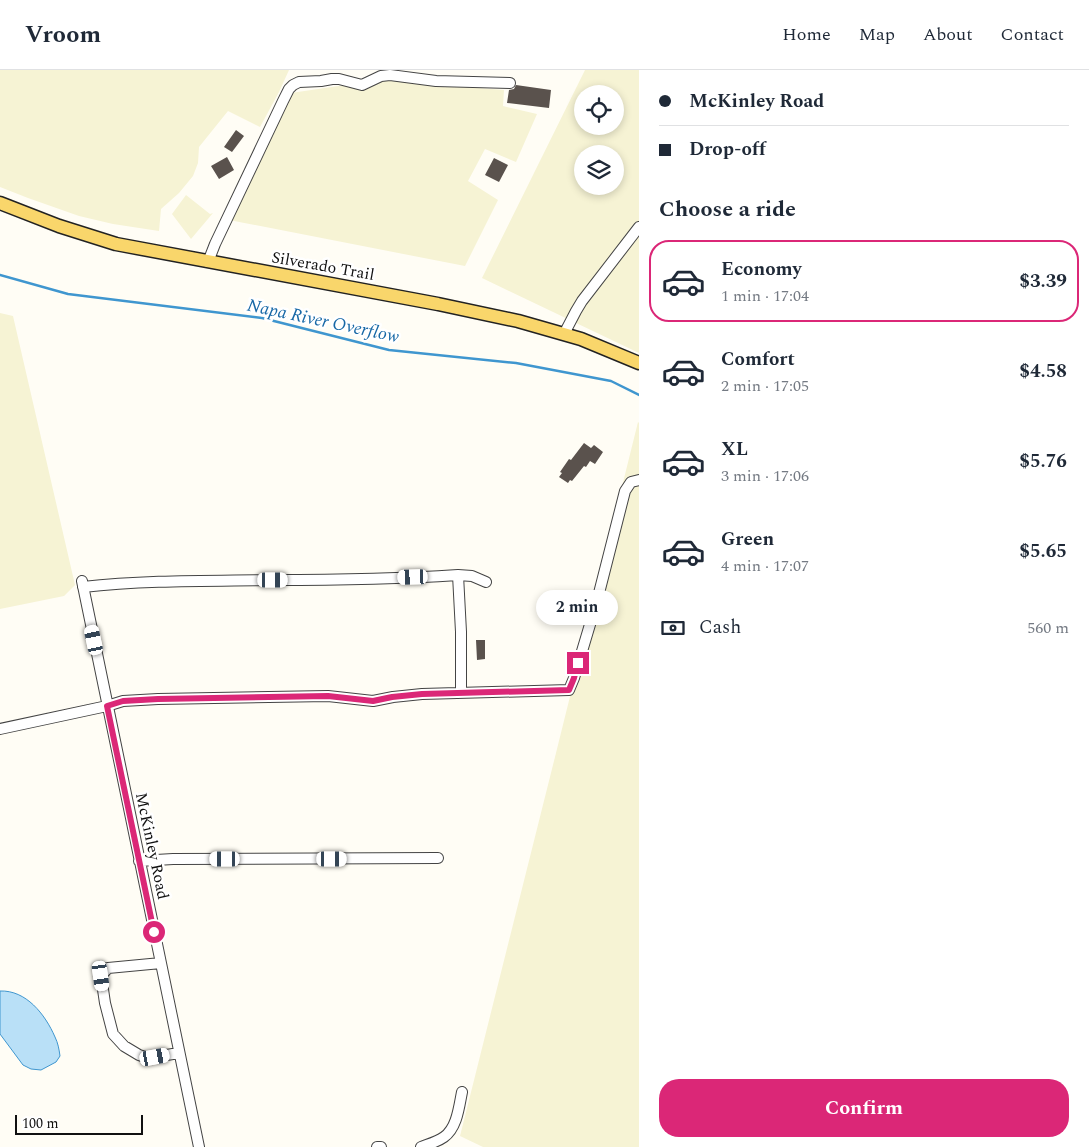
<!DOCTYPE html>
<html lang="en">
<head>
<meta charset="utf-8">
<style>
  :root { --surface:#fff; --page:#f6f6f7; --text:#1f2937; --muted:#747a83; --line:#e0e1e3; --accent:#db2777 }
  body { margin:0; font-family:Spectral,serif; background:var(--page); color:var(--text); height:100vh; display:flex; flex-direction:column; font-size:19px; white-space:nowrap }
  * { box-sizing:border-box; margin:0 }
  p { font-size:16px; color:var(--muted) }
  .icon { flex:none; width:28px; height:28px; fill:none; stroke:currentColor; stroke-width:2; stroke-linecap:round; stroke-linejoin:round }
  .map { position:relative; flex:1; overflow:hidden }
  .panel { display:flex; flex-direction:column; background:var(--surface); width:450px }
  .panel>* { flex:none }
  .top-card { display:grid; align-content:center; height:110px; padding:0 20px; background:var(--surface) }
  .buttons { position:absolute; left:574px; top:15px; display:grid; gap:10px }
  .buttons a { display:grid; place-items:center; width:50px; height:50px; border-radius:50%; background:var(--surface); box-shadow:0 2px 8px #0003; font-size:25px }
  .scale { position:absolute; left:15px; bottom:12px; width:128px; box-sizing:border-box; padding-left:5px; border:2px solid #111; border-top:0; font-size:14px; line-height:18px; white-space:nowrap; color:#111; -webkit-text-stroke:4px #fff; paint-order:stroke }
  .end { position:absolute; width:22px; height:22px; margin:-11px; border:6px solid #db2777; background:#fff; box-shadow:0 0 0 2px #fff }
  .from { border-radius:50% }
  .bubble { position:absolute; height:35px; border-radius:18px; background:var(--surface); box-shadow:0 2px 8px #0003; font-size:16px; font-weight:700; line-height:35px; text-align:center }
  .car { position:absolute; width:15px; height:30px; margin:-15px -8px; border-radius:6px; box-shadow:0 0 4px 1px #0007; background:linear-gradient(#fff 24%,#345 0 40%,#fff 0 76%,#345 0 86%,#fff 0) }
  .top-card b { display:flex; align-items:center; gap:18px; height:48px; font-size:19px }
  .top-card b+b { border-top:1px solid var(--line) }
  .top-card i { width:12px; height:12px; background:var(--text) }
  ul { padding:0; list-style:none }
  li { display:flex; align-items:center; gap:15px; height:82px; margin:0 10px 8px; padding:0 10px; border:2px solid transparent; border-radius:20px }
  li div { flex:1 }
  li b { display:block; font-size:19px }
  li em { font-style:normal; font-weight:700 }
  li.active { border-color:var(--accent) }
  li>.icon { width:45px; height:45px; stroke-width:1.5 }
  h2 { padding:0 20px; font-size:22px; line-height:60px }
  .pay { display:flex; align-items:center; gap:12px; height:55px; padding:0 20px; font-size:19px }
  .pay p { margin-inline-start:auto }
  .primary-button { display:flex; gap:10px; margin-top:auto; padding:10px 20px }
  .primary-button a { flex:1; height:58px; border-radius:20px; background:var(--accent); color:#fff; font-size:20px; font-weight:700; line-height:58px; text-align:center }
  header { display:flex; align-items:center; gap:30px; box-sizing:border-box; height:70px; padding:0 25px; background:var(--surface); border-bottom:1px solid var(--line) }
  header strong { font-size:24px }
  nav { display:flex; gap:28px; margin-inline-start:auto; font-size:18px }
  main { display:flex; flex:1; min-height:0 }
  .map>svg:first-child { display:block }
</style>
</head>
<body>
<header>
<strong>Vroom</strong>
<nav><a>Home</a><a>Map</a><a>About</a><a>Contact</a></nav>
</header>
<main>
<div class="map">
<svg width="639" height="1077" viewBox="0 0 639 1077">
  <rect width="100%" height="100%" fill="#fffdf5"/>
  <!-- farmland -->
  <path fill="#f6f3d4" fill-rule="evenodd" d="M0,0H289L279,22L260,57L228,41L199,77L198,93L193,106L179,123L161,139L159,161L113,154L79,146L28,128L0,117Z
    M585,0H639V283L482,208ZM582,24H615V56H582ZM582,84H615V116H582Z
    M379,10L504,20L503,36L537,44L516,92L485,79L468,111L498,130L465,196L229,150L291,23Z
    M186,125L210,144L213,143L191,169L172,144Z
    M0,243L13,246L75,515L64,526L0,539Z
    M638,352L639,353V1077H483L460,1066L556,683Z"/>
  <!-- water -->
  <path fill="#b9e0f7" stroke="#3f96cf" d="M0,921C26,920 45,944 55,967C58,973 59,979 60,986L56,992L41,1000L31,999L23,995L0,964Z"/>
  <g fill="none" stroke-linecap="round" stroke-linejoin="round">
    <!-- stream -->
    <path stroke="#3f96cf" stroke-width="2.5" d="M0,205L68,224L262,248L389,280L516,293L611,311L639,325"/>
  </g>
  <!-- building -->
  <path fill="#5a524d" d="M516,15L551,20L549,38L507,33L509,20L514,19Z
    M236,60L244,66L232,82L224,77Z
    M227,87L234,100L219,109L211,96Z
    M494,88L508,95L499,112L485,105Z
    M584,373L591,378L594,375L603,382L595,394L590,391L586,397L584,396L572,411L570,410L568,413L559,407L562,403L560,402L569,389L571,390Z
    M476,570H485V589L477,590Z"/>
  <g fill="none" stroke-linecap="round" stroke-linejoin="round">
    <defs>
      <path id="minor" d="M208,192L215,174L283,31L289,19L293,15L299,12L321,11L332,9H339L362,15L381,6L390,5L436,11L510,13
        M564,264L576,241L582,231L639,157
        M458,505L461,562V623
        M82,511L199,1077
        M83,517C146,510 209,511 272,510C334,510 397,509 458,505L472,506L486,512
        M0,659L107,636L123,631L158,629L328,626L373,631L393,627L422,624L569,620L574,608L597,531L625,421L631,412L639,410
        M139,791L173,789L438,788
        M161,893L108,898L101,906L105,933L113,964L124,976L139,985L148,988L179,983
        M377,1077H381
        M421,1077C429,1074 437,1072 444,1067C457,1058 459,1037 462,1022"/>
      <path id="major" d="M0,133L59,156L116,174L438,234L518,251L581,269L639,293"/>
    </defs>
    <!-- minor casing -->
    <use href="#minor" stroke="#444" stroke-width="12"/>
    <!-- major casing -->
    <use href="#major" stroke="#222" stroke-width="15"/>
    <!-- minor -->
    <use href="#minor" stroke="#fff" stroke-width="10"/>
    <!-- major -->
    <use href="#major" stroke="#f9d66b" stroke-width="12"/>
  </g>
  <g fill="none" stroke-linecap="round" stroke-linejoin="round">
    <!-- route -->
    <path stroke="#db2777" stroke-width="6" d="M154,862L107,636L123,631L158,629L328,626L373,631L392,627L422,624L569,620L574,608L578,593"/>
  </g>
  <g text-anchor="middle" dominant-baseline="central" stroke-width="5" stroke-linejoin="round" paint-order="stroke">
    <!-- street labels -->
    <g font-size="16" fill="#111" stroke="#fff">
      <text transform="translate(323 196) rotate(10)">Silverado Trail</text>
      <text transform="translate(152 776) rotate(78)">McKinley Road</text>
    </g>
    <!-- water labels -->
    <g font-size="18" font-style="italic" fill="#1768a6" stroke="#fff">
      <text transform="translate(323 251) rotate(12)">Napa River Overflow</text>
    </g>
  </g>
</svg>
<div class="buttons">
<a><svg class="icon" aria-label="locate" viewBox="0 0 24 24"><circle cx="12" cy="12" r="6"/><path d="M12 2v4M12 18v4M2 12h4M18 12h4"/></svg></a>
<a><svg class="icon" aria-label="layers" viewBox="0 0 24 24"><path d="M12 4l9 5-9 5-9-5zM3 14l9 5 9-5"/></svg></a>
</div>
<div class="scale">100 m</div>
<i class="end from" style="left:154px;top:862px"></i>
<i class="end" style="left:578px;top:593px"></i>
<div class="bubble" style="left:536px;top:520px;width:82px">2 min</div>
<i class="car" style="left:413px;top:507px;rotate:268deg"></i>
<i class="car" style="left:273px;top:510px;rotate:90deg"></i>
<i class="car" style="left:94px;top:570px;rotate:348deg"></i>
<i class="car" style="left:225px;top:789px;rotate:270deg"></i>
<i class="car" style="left:332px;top:789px;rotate:90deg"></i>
<i class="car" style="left:101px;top:906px;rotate:172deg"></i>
<i class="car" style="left:155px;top:987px;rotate:80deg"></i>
</div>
<section class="panel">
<div class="top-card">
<b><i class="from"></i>McKinley Road</b>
<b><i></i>Drop-off</b>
</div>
<h2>Choose a ride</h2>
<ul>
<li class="active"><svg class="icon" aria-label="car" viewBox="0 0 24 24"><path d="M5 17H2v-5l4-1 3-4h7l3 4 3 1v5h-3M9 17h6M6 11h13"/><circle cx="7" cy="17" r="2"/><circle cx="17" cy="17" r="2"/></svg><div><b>Economy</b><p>1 min · 17:04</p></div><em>$3.39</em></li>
<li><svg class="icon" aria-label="car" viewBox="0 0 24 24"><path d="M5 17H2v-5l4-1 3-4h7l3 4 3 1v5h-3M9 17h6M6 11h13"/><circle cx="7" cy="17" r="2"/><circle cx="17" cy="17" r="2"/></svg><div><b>Comfort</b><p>2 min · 17:05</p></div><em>$4.58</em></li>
<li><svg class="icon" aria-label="car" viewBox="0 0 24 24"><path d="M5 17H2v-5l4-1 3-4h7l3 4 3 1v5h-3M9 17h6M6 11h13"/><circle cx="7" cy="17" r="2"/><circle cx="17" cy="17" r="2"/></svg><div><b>XL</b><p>3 min · 17:06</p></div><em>$5.76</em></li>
<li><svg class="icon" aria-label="car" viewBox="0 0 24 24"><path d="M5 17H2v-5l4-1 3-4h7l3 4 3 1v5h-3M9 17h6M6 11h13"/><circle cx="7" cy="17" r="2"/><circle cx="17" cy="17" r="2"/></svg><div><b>Green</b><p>4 min · 17:07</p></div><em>$5.65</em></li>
</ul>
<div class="pay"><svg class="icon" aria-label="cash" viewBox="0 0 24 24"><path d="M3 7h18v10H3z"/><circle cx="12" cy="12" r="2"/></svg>Cash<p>560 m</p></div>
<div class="primary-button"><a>Confirm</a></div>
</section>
</main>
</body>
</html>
